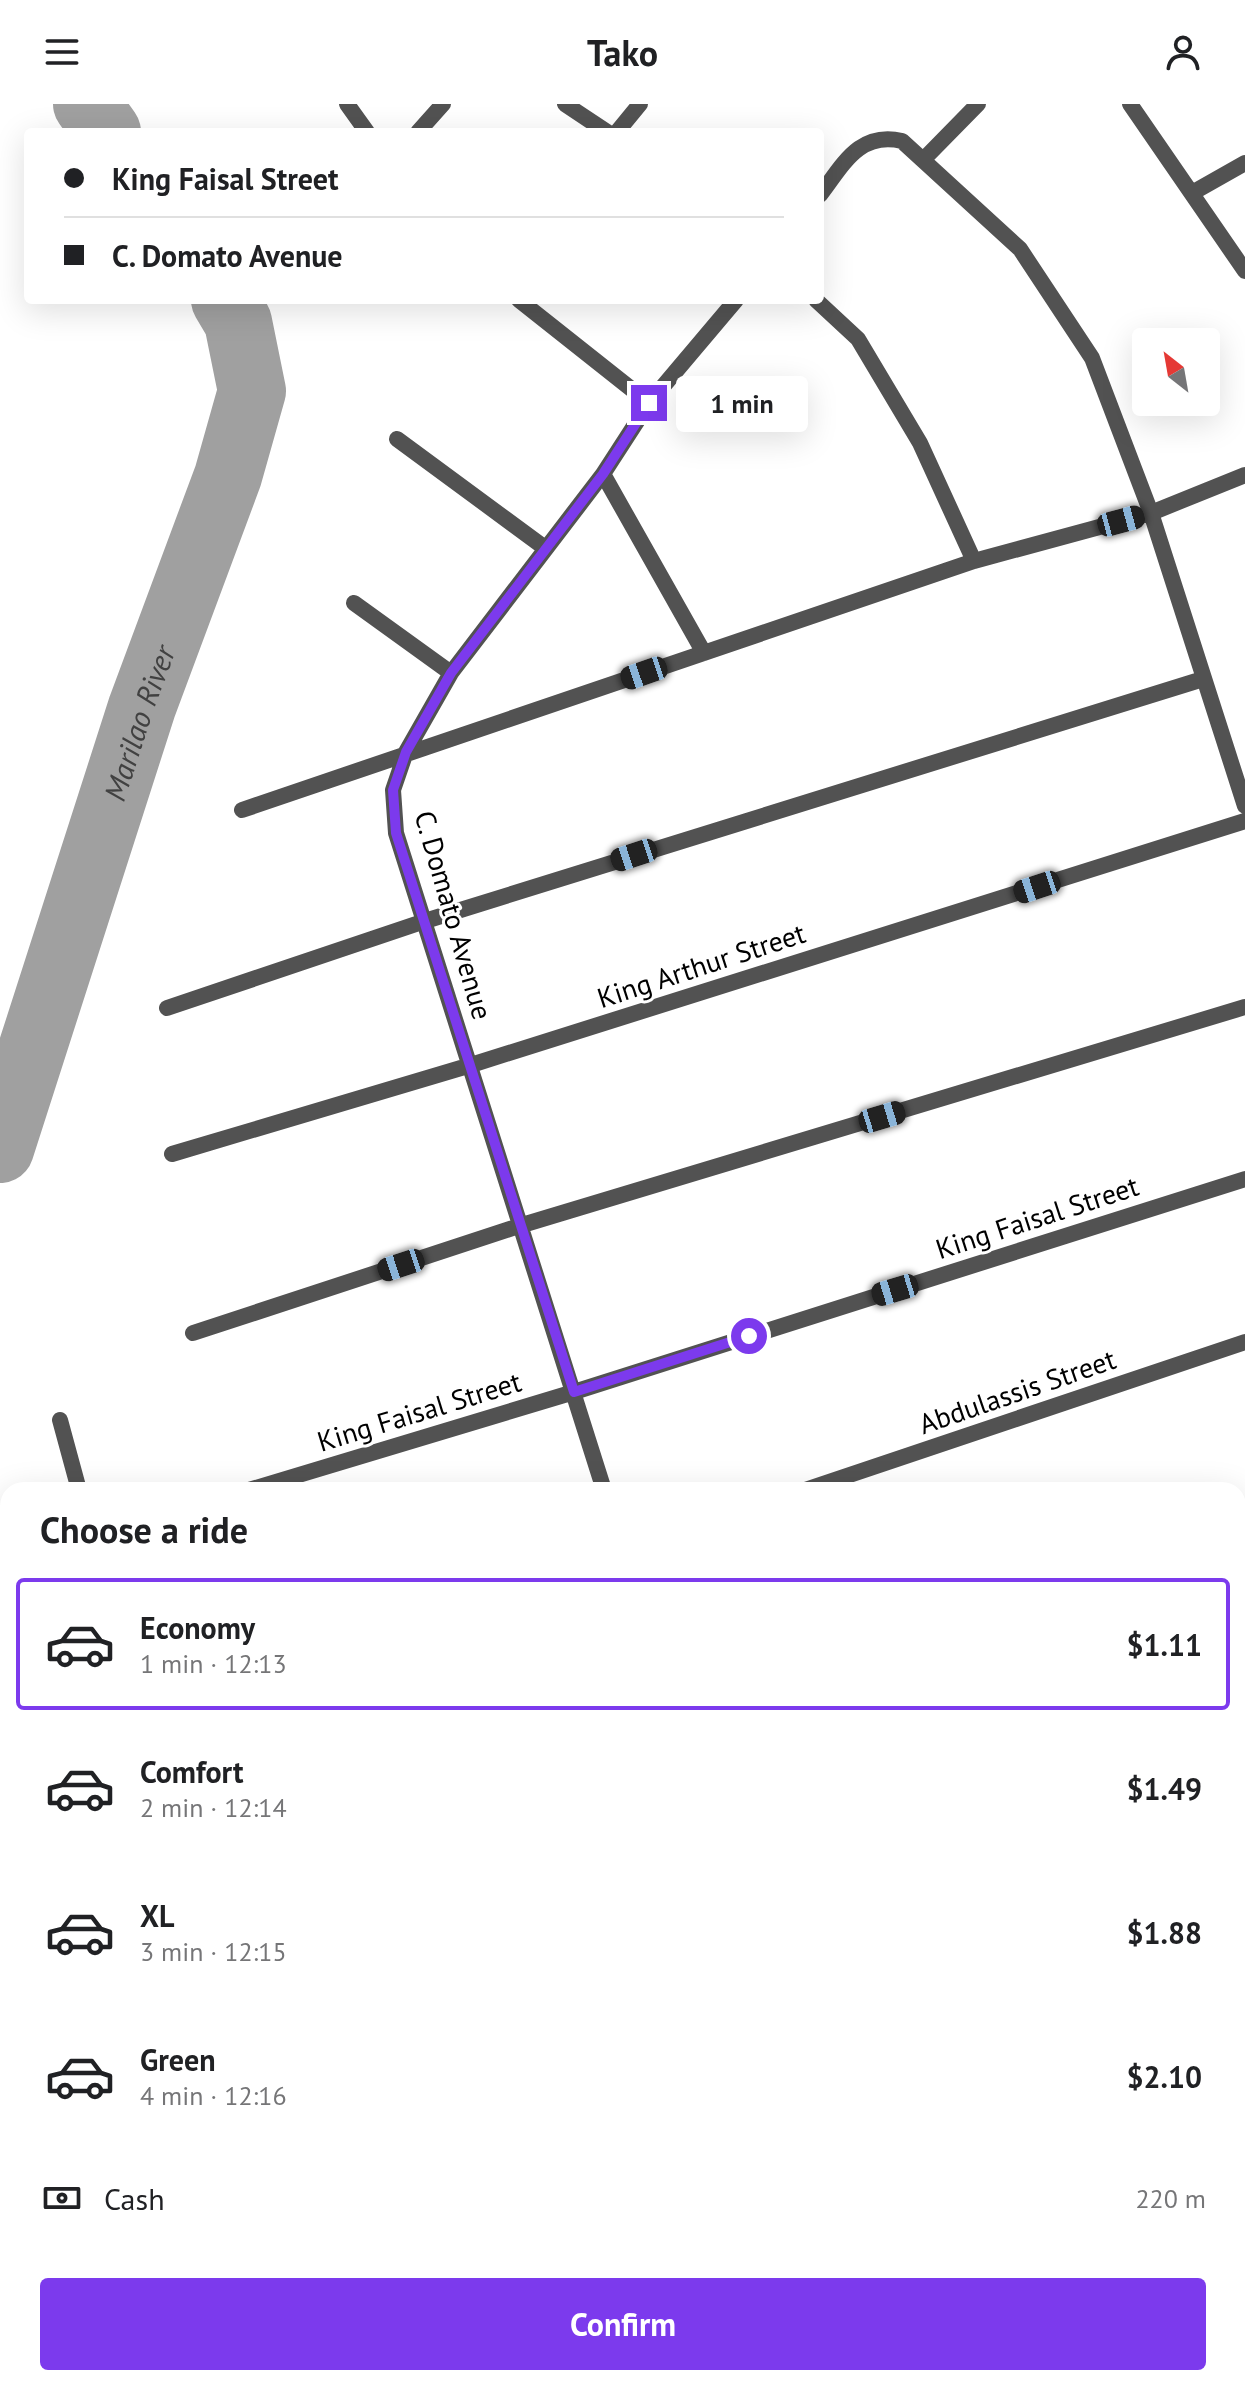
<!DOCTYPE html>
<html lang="en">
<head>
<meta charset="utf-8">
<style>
  :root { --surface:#fff; --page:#f2f2f2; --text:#202124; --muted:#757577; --line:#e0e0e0; --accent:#7c3aed }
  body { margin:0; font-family:"PT Sans",sans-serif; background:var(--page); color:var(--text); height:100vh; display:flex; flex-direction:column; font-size:30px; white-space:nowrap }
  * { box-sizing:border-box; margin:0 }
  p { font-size:26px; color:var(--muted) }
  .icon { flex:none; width:44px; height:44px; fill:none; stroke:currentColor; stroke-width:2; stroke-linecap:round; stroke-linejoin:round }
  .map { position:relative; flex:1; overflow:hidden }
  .drawer { position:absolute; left:0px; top:1378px; width:1246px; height:904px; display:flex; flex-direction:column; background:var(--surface); border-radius:24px 24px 0 0; box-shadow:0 8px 32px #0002 }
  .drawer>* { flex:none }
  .hud { position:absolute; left:24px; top:24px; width:800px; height:176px; border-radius:8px; box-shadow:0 8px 32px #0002; display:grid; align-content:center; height:176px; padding:0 40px; background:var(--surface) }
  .needle { width:52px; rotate:329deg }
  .fabs { position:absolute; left:1132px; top:224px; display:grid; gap:16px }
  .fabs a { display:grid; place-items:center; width:88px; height:88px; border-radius:8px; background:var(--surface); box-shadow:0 8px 32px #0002; font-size:40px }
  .end { position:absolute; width:36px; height:36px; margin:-18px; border:10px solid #7c3aed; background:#fff; box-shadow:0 0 0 4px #fff }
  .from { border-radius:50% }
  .bubble { position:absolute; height:56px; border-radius:8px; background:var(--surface); box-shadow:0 8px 32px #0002; font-size:26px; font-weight:700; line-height:56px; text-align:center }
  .car { position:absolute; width:24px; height:48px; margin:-24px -12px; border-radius:10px; box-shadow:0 0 6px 2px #0007; background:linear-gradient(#222 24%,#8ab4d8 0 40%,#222 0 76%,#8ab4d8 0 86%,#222 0) }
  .hud b { display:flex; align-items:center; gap:28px; height:76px; font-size:30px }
  .hud b+b { border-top:2px solid var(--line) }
  .hud i { width:20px; height:20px; background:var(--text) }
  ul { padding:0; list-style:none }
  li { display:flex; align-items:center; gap:24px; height:132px; margin:0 16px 12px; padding:0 24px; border:4px solid transparent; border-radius:8px }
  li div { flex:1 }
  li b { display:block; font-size:30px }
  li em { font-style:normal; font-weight:700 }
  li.active { border-color:var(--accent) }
  li>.icon { width:72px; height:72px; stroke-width:1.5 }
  h2 { padding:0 40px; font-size:36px; line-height:96px }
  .pay { display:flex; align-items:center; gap:20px; height:88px; padding:0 40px; font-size:30px }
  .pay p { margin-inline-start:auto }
  .cta { display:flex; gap:16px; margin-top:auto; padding:16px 40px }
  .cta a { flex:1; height:92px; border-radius:8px; background:var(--accent); color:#fff; font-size:32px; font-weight:700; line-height:92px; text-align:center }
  header { display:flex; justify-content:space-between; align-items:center; height:104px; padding:0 40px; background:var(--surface); font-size:36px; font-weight:700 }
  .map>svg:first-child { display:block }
</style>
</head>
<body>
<header><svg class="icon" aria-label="menu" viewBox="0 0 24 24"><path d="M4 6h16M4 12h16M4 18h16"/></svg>Tako<svg class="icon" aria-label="person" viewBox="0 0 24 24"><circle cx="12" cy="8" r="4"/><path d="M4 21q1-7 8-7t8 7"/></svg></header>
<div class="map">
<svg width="1245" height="2282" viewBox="0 0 1245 2282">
  <rect width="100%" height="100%" fill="#fff"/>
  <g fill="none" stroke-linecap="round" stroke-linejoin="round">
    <!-- stream -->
    <path stroke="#a0a0a0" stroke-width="11" d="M0,1600L8,1608
      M1013,2274L1027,2282"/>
    <!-- river -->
    <g stroke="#a0a0a0" stroke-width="68">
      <path d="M87,0L107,28"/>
      <path id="s1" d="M0,1045L142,603L228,372L252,287L238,218L225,196"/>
    </g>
    <!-- path -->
    <path stroke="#747474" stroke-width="5" stroke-dasharray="2 4" stroke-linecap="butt" d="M1238,2161L1245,2159
      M404,2274L406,2282
      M569,2274L572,2282"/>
    <!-- street -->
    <path stroke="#525252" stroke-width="16" d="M347,0L367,28
      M565,0L607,28
      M1130,0L1245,167
      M418,28L443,0
      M617,28L640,0
      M924,55L978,0
      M1192,89L1245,59
      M820,91C843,61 859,27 902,37L1020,145L1092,254L1151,409L1245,702
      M519,196L649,299
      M816,196L858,235L920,339L974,457
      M397,335L545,444
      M603,370L704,549
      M354,499L451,569
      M242,706L974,457L1151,409L1245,371
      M167,904L425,817L1203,575
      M172,1050L471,961L1245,717
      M193,1229L519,1122L1245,903
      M60,1316L79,1386
      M249,1386L574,1288L1245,1075
      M604,1386L396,729L393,686L406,648L451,569L603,370L649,299L736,196
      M805,1386L1245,1238
      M1238,1417L1245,1415
      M1238,1581L1245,1579
      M1238,1761L1245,1758
      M0,2146L8,2143"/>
    <!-- secondary -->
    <path stroke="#1f1f1f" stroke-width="16" d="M1238,1994L1245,1991
      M763,2274L765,2282
      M330,2282L353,2274"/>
  </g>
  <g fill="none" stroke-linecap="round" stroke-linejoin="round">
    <!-- route -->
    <path stroke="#7c3aed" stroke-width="10" d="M649,299L603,370L451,569L406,648L393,686L396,729L574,1288L749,1232"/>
  </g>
  <g text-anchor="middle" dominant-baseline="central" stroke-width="6" stroke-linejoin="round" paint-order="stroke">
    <!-- street labels -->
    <g font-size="28" fill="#000" stroke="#fff">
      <text transform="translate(454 811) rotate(74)">C. Domato Avenue</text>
      <text transform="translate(701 861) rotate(-18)">King Arthur Street</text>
      <text transform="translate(1037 1113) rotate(-18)">King Faisal Street</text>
      <text transform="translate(1017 1287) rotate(-19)">Abdulassis Street</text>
      <text transform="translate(419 1307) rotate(-17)">King Faisal Street</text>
    </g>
    <!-- water labels -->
    <g font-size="30" font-style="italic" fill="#414141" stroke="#fff">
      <text stroke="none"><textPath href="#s1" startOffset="448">Marilao River</textPath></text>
    </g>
  </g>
</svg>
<div class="fabs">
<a><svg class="needle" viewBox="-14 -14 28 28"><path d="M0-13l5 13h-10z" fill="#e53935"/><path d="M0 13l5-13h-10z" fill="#757577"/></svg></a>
</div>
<i class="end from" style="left:749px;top:1232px"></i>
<i class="end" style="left:649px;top:299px"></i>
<div class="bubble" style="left:676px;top:272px;width:132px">1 min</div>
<i class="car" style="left:1121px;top:417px;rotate:75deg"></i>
<i class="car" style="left:644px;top:569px;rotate:251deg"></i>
<i class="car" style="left:634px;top:751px;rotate:252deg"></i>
<i class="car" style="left:1037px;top:783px;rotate:252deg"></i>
<i class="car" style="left:882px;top:1013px;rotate:73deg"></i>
<i class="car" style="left:401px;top:1161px;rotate:252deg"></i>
<i class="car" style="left:895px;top:1186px;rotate:253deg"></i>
<div class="hud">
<b><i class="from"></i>King Faisal Street</b>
<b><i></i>C. Domato Avenue</b>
</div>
<section class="drawer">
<h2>Choose a ride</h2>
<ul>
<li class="active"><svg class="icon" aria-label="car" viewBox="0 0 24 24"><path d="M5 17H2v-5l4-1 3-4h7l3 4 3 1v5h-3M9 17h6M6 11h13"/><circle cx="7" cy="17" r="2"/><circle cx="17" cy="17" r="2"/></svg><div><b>Economy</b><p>1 min · 12:13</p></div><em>$1.11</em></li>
<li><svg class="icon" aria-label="car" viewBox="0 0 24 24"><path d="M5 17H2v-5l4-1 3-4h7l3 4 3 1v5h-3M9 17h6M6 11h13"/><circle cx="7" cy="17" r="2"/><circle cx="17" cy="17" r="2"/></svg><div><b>Comfort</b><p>2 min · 12:14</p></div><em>$1.49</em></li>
<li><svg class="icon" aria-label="car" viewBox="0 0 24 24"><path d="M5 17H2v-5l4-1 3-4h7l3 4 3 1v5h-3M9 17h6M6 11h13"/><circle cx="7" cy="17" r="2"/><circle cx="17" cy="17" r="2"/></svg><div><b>XL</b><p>3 min · 12:15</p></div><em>$1.88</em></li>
<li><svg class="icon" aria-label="car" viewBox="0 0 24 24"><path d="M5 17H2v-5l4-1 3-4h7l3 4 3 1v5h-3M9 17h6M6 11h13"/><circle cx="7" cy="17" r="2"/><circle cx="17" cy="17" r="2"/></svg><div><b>Green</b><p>4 min · 12:16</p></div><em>$2.10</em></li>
</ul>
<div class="pay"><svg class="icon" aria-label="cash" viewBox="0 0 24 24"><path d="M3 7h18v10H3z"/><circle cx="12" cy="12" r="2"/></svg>Cash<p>220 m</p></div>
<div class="cta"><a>Confirm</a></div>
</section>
</div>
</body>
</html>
